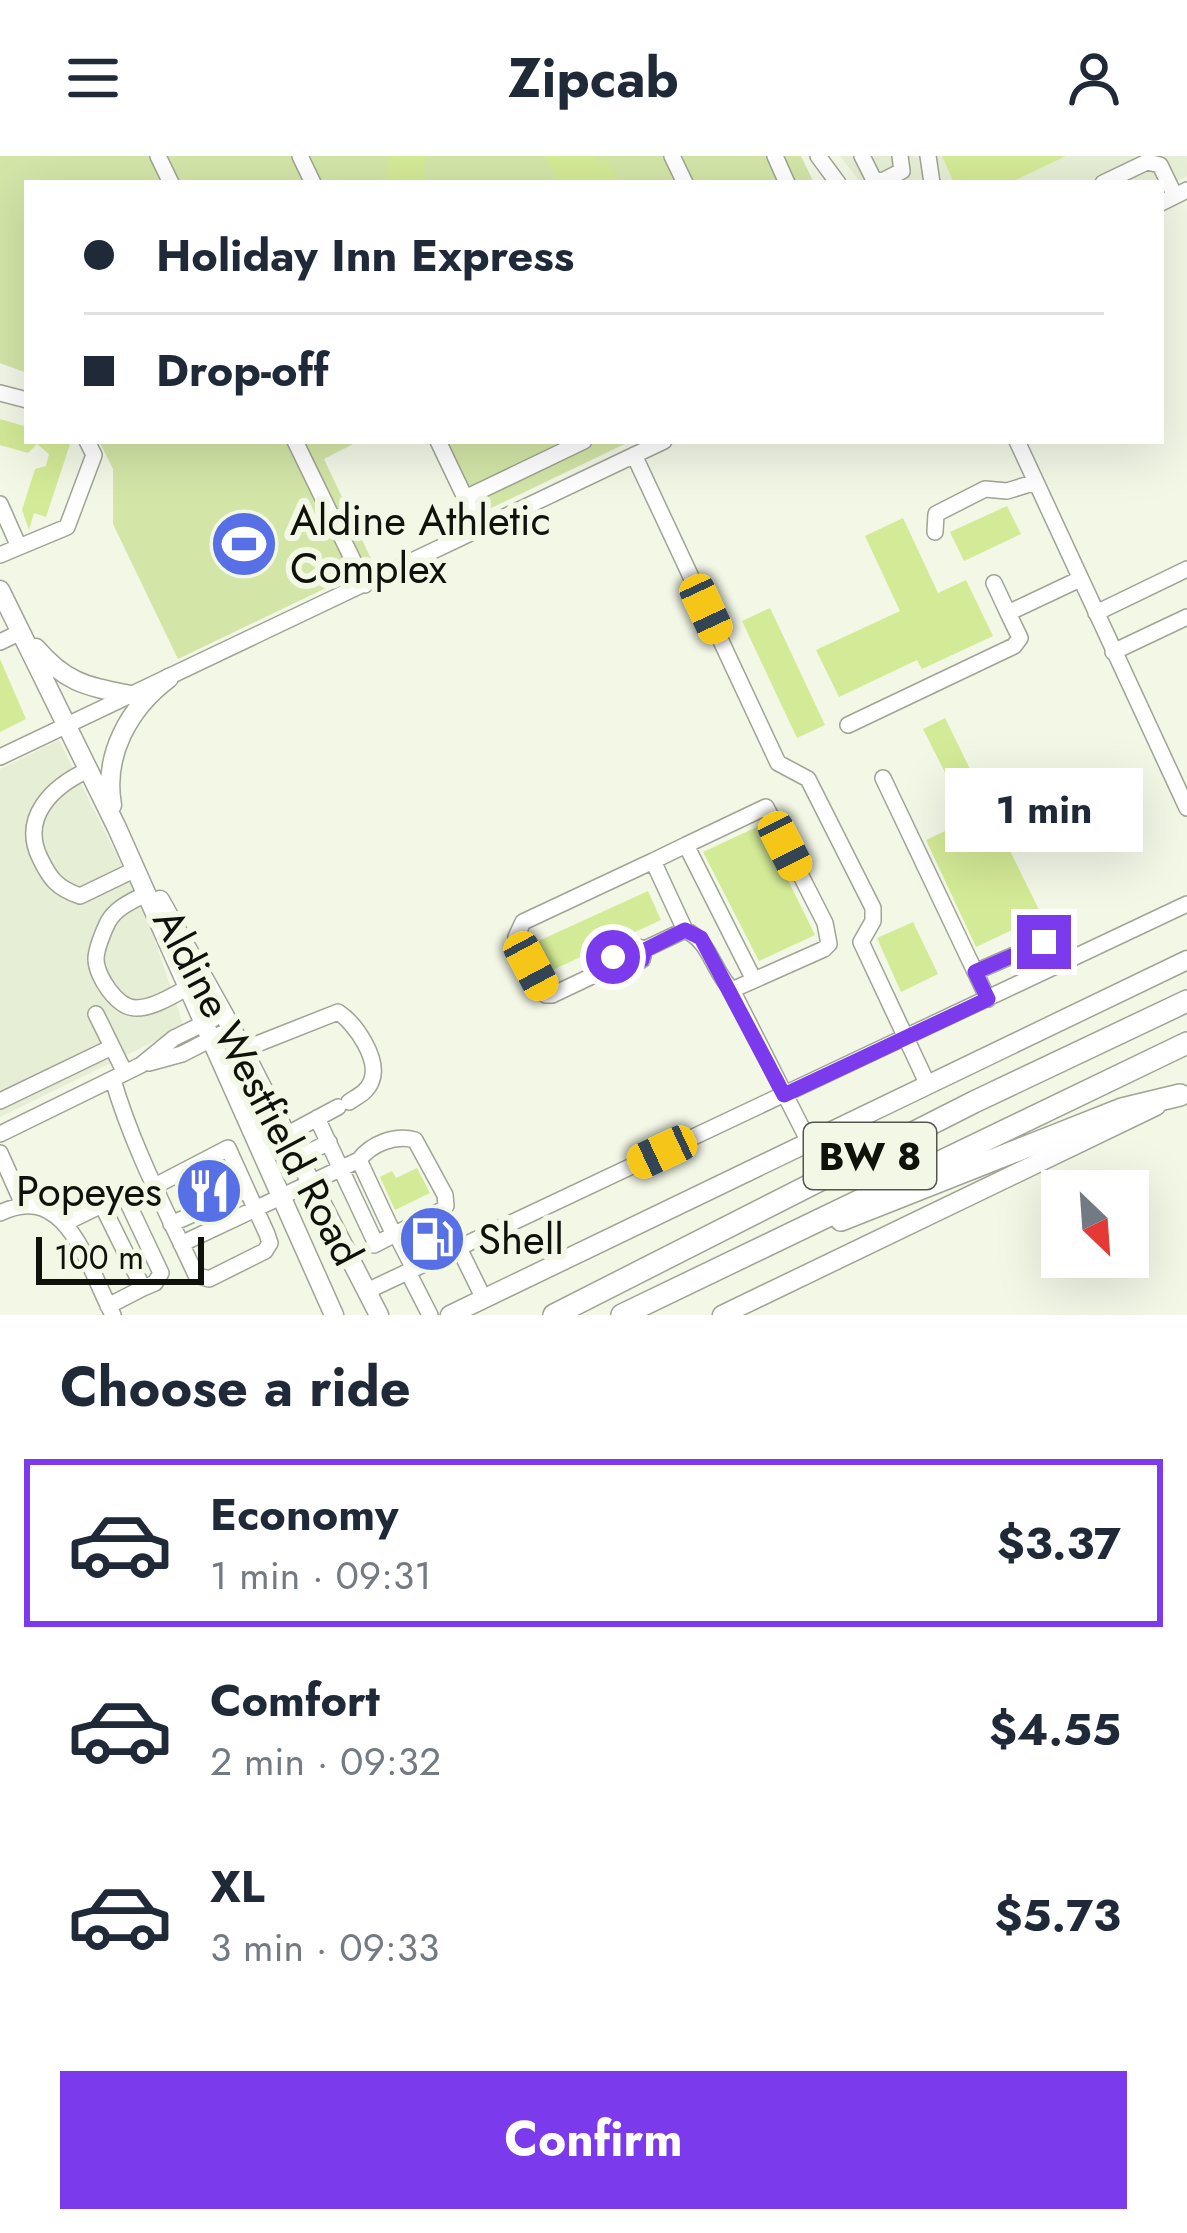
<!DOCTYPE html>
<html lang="en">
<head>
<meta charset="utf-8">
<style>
  :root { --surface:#fff; --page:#f6f6f7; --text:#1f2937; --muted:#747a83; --line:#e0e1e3; --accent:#7c3aed }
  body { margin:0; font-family:Jost,sans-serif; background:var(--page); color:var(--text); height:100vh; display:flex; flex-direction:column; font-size:45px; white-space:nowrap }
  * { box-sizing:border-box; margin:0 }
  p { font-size:39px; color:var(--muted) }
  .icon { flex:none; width:66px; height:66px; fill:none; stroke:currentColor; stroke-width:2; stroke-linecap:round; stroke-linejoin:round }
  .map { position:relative; height:1159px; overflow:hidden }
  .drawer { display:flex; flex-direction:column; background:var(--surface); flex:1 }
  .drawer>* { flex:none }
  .banner { position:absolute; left:24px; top:24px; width:1140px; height:264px; border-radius:0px; box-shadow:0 12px 48px #0002; display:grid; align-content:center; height:264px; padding:0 60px; background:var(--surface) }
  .needle { width:78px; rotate:155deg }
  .fabs { position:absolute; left:1041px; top:1014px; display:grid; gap:24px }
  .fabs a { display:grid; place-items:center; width:108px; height:108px; border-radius:0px; background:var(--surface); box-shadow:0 12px 48px #0002; font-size:60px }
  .scale { position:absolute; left:36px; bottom:30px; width:168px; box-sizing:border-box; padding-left:12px; border:6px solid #0f110b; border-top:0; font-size:33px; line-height:42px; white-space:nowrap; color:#0f110b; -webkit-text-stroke:9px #f2f7e6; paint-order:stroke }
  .end { position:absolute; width:54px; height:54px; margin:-27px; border:15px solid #7c3aed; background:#fff; box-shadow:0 0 0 6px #fff }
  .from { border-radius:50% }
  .bubble { position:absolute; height:84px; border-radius:0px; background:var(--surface); box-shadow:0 12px 48px #0002; font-size:39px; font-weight:700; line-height:84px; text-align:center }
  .car { position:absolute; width:36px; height:72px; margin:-36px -18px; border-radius:15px; box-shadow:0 0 9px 3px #0007; background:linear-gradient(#f5c518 24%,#345 0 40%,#f5c518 0 76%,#345 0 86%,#f5c518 0) }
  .banner b { display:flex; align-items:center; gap:42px; height:114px; font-size:45px }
  .banner b+b { border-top:3px solid var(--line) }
  .banner i { width:30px; height:30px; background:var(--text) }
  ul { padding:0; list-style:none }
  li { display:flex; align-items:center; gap:36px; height:168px; margin:0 24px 18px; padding:0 36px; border:6px solid transparent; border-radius:0px }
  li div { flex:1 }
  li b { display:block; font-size:45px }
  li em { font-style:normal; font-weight:700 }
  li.on { border-color:var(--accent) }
  li>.icon { width:108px; height:108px; stroke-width:1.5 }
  h2 { padding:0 60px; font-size:54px; line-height:144px }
  .action { display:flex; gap:24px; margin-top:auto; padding:24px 60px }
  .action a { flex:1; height:138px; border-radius:0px; background:var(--accent); color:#fff; font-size:48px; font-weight:700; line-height:138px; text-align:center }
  header { display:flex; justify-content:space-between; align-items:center; height:156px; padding:0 60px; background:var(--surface); font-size:54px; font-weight:700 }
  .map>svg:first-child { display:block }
</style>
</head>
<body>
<header><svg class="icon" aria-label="menu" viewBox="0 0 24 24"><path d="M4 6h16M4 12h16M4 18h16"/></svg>Zipcab<svg class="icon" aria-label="person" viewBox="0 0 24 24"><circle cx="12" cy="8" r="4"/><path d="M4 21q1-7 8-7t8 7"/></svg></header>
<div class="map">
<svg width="1187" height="1159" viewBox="0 0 1187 1159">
  <rect width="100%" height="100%" fill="#f2f7e6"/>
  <!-- built -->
  <path fill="#e6eed5" d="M840,0H1187V20L1161,33V27H861Z
    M59,584L145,755L184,871L0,961V613Z"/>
  <!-- green -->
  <path fill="#d3e5a7" d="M0,0H801L814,27H27V217L0,207Z
    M99,285H359L324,303L374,409L178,503L113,368V313Z
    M428,285H631L466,364Z"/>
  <!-- building -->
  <path fill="#d3ea96" d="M389,0H427L423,12L428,27H386Z
    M545,0H596L599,7L607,4L621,27H558Z
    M942,0H1066L1009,27H954Z
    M0,263L27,271V285H71L46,361L34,357L29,374L22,354L35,313L46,310L49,298L37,288L28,297L0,289Z
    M1007,350L1021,378L964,405L950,376Z
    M903,362L938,437L966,424L993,480L922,513L917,504L839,541L816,494L900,455L865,380Z
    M770,452L825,569L797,582L742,465Z
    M0,503L26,563L0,576Z
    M945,562L1042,760L976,791L926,684L969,664L923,573Z
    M761,669L815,779L759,805L703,696Z
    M648,735L661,764L548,816L534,787Z
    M913,766L938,818L901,836L877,782Z
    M417,1012L430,1037L395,1054L380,1021L392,1015L396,1022Z"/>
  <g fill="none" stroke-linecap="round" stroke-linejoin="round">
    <defs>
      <path id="minor" d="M158,0L171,27
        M300,0L313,27
        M672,0L685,27
        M775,0L787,27
        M818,0L838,27
        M862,0L873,22L880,26L902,15L900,0
        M928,0L932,27
        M1103,27L1147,6L1160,9L1175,40
        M1161,47L1187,34
        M0,237L27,244
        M295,285L365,429
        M438,285L480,373
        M1017,285L1187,652
        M634,299L778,607L808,623L873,752V765L861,786L928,929
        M465,342L584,285
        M0,348L19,391L0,399
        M935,376L936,358L985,333L1007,335L1036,326
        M19,391L67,371L94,299L87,285
        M994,427L1008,457
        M1096,457L1187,413
        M0,486L21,476
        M1113,496L1187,461
        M848,569L1014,490L1020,482L1008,457L1080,423
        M0,601L664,285
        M88,614C53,630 20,661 40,702C50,723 57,732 80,740L136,713
        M883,622L988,843
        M653,705L686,689
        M147,737C133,745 116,751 108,766C104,774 96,793 96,803C96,820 117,852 136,852C154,852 173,839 189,831
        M645,793L642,804L617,816L609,812L552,839H546L516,781L523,766L653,705L685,774
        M609,812L613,801L634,790L645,793L685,774C711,786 712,814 732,834
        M975,816L1044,786L1055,808
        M754,824L686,689L766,651L825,767L829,788L824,793L732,834L809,986
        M96,858L125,917
        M242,894L338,856C355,867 381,904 371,926C367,936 358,940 349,946
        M149,907L182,898L221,878
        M113,924C133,992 166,1054 196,1119L209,1123L265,1095L270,1087L267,1078L228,992L153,1031
        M0,945L112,891
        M317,962L376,1088
        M0,978L141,909L174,882L213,863
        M286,979L338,951
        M0,997L22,1046
        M298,1002L329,986
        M102,1049L119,1041L127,1045L161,1117L155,1127L143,1132
        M0,1057C67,1024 87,1110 113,1159
        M65,1067L102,1049L143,1132L108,1150
        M171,1068L247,1034
        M396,1078L414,1113
        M181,1088L359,1004
        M374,1089L442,1054L446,1050L445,1039L415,984C395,978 371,988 359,1004L394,1079
        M459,1092L484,1143
        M408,1116L430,1159
        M367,1135L1187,748"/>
      <path id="major" d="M0,434L117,672L334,1159
        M36,492C66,527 86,530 130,539
        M112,649C103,599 129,552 169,522
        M160,744L232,873L379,1159
        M450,1159L1187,804
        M722,1159L1156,950"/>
      <path id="highway" d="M841,1064L1122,953L1180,939
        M554,1159L974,946L1187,845
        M622,1159L1187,887"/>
    </defs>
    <!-- minor casing -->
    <use href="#minor" stroke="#9fa494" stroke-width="18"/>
    <!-- major casing -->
    <use href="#major" stroke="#9fa494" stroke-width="21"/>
    <!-- highway casing -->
    <use href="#highway" stroke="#9fa494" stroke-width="24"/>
    <!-- minor -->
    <use href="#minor" stroke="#fff" stroke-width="15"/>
    <!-- major -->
    <use href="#major" stroke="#fff" stroke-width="18"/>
    <!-- highway -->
    <use href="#highway" stroke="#fff" stroke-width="21"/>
  </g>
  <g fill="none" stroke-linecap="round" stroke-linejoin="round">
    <!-- route -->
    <path stroke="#7c3aed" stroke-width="15" d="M613,801L609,812L617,816L642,804L645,794L685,774L701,782L784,939L988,843L975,816L1044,786"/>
  </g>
  <!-- icons -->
  <defs>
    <symbol id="stadium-disc" viewBox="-11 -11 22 22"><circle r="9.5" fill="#5870e6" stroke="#f2f7e6"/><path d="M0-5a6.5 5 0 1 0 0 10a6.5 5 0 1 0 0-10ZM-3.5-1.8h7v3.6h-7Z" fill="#fff"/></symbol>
    <symbol id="restaurant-disc" viewBox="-11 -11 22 22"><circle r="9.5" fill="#5870e6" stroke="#f2f7e6"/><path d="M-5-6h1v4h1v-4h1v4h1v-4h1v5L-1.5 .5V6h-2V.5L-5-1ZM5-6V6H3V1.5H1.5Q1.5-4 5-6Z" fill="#fff"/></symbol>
    <symbol id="fuel-disc" viewBox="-11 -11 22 22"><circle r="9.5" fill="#5870e6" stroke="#f2f7e6"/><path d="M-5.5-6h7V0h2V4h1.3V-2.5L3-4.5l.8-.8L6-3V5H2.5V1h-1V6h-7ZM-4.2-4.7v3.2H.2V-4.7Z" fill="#fff"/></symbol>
  </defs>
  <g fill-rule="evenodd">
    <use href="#stadium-disc" x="206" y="350" width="76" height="76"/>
    <use href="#restaurant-disc" x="171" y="997" width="76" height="76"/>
    <use href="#fuel-disc" x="394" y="1045" width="76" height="76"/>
  </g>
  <g text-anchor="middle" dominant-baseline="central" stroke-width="12" stroke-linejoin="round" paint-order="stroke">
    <!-- shield labels -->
    <rect fill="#f2f7e6" stroke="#53564d" stroke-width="3" x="804" y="967" width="132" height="66" rx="9"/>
    <g font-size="39" font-weight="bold" fill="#0f110b">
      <text x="870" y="1000">BW 8</text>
    </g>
    <!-- poi labels -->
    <g font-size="42" fill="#0f110b" stroke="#f2f7e6" text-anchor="start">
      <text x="290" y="364">Aldine Athletic<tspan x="290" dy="48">Complex</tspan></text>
      <text x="162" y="1035" text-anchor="end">Popeyes</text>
      <text x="478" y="1083">Shell</text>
    </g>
    <!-- street labels -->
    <g font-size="42" fill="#0f110b" stroke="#f2f7e6">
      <text transform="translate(258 931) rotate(62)">Aldine Westfield Road</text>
    </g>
  </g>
</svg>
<div class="fabs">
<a><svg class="needle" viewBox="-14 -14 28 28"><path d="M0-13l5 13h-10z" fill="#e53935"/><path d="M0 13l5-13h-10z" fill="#747a83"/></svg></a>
</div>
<div class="scale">100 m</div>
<i class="end from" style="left:613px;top:801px"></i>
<i class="end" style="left:1044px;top:786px"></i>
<div class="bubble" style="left:945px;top:612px;width:198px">1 min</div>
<i class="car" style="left:706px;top:453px;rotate:155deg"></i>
<i class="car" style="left:785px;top:690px;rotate:153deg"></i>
<i class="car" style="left:531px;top:810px;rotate:152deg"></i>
<i class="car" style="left:662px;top:996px;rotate:245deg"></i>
<div class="banner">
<b><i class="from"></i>Holiday Inn Express</b>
<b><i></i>Drop-off</b>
</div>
</div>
<section class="drawer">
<h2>Choose a ride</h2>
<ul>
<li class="on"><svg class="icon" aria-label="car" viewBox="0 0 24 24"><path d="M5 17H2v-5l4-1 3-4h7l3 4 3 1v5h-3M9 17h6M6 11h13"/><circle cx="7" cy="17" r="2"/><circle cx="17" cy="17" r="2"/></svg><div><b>Economy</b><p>1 min · 09:31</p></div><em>$3.37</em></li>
<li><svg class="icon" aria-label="car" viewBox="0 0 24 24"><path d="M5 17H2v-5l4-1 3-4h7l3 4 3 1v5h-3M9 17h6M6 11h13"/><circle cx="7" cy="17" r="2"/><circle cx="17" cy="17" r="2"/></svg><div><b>Comfort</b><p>2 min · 09:32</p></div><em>$4.55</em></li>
<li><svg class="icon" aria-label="car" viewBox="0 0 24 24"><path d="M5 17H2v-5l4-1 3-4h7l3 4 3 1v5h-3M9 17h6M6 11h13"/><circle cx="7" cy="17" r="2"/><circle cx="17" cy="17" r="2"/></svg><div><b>XL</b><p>3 min · 09:33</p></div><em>$5.73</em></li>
</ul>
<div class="action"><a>Confirm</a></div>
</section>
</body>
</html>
